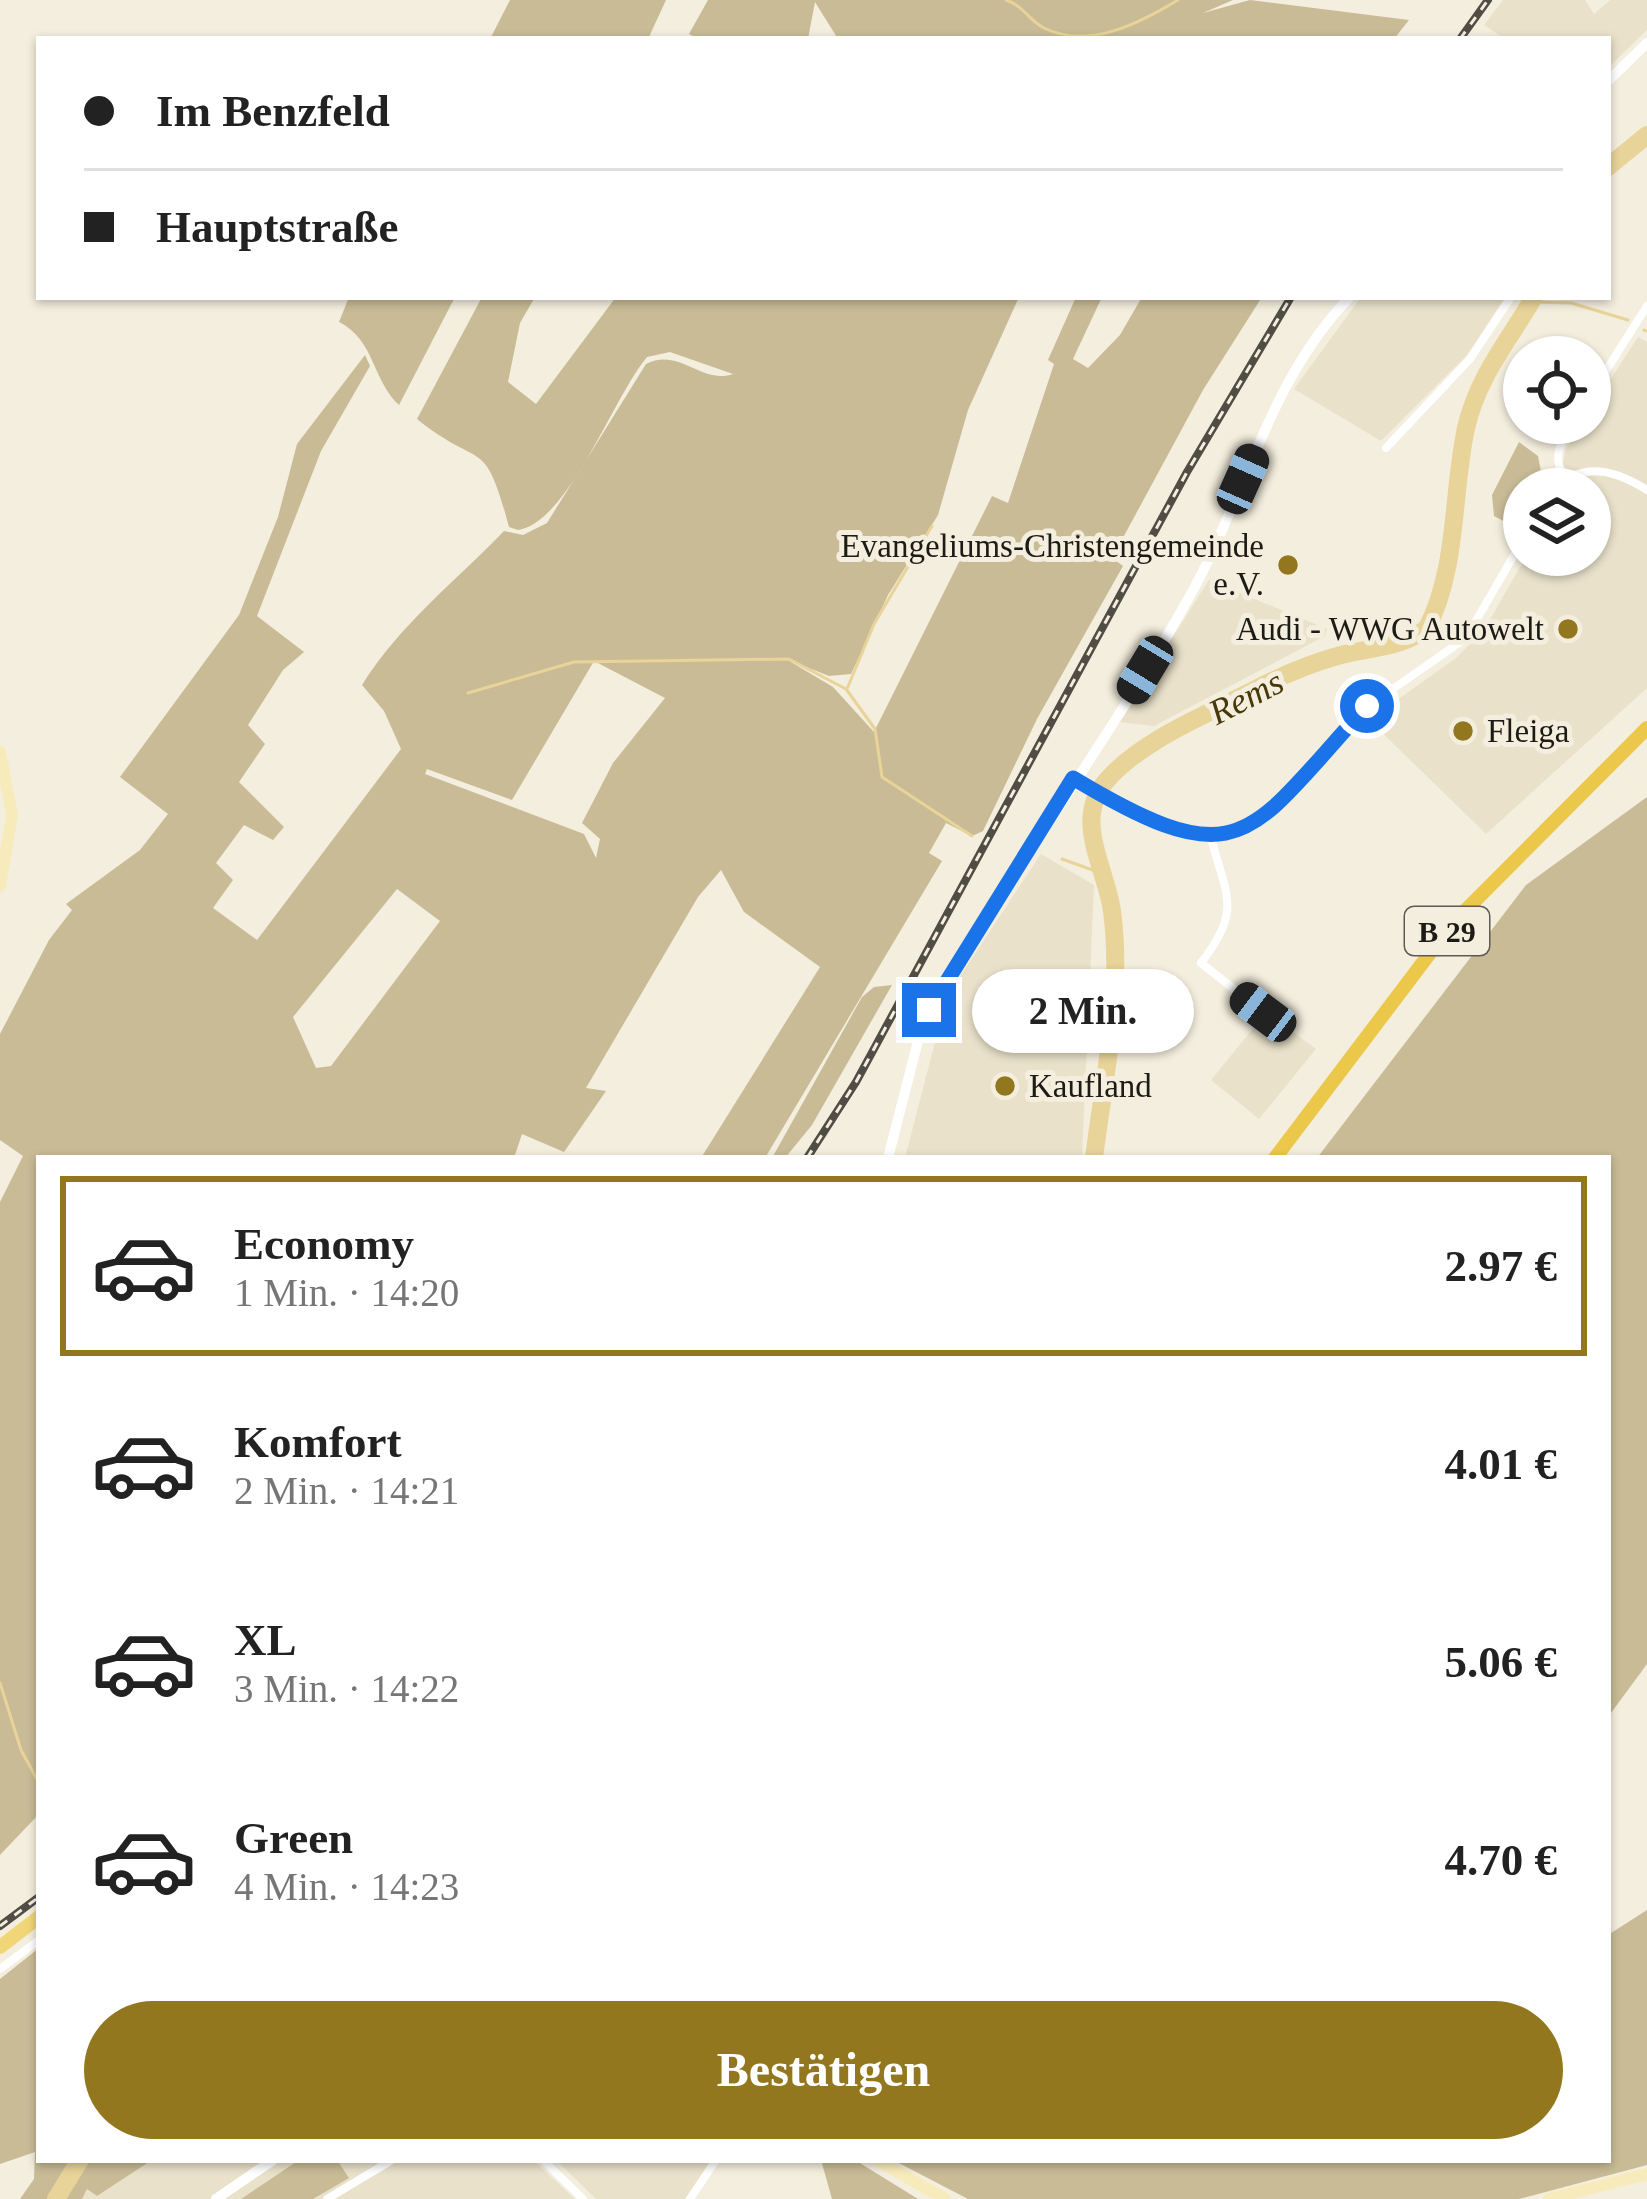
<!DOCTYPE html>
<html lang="de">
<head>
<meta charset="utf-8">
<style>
  :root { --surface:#fff; --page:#f6f6f6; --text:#222; --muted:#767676; --line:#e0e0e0; --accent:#92771e }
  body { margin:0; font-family:"Times New Roman",serif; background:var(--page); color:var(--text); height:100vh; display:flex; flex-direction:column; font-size:45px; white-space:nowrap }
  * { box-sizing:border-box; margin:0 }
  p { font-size:39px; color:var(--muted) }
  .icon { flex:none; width:66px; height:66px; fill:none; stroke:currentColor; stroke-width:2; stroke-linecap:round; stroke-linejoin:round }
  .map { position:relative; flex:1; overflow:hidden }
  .sheet { position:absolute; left:36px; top:1155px; width:1575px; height:1008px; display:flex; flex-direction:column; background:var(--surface); border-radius:0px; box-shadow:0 3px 9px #0004 }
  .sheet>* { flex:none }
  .guide { position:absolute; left:36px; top:36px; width:1575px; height:264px; border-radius:0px; box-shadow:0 3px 9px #0004; display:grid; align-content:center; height:264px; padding:0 48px; background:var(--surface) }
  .tools { position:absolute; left:1503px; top:336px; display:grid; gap:24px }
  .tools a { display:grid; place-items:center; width:108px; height:108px; border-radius:50%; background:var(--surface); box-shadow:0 3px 9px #0004; font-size:60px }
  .end { position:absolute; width:54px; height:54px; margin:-27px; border:15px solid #1a73e8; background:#fff; box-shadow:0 0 0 6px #fff }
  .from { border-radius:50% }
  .bubble { position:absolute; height:84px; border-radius:42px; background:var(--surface); box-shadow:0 3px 9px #0004; font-size:39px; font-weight:700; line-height:84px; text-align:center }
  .car { position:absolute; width:36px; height:72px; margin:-36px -18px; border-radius:15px; box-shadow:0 0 9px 3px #0007; background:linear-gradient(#222 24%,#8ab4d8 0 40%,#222 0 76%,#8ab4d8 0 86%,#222 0) }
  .guide b { display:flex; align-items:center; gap:42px; height:114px; font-size:45px }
  .guide b+b { border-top:3px solid var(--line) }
  .guide i { width:30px; height:30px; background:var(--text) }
  ul { padding:21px 0 0; list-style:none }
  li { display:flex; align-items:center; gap:36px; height:180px; margin:0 24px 18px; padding:0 24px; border:6px solid transparent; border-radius:0px }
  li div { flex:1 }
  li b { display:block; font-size:45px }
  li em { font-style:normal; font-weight:700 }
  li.active { border-color:var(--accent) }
  li>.icon { width:108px; height:108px; stroke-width:1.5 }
  .action { display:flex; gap:24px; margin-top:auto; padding:24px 48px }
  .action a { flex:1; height:138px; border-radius:72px; background:var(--accent); color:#fff; font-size:48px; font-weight:700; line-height:138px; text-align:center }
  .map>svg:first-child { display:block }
</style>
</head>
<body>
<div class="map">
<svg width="1647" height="2199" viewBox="0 0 1647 2199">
  <rect width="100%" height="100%" fill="#f4eede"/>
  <!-- built -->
  <path fill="#e9e1ca" d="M1503,0H1585L1594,14L1610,0H1647V30L1608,68V39H1505L1484,25Z
    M1361,297H1505L1467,355L1381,441L1294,389Z
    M1638,337L1647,342V688L1486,834L1369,720L1456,658L1484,630L1527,555H1590V489H1556L1566,449L1582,423H1590V411Z
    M1209,580L1327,629L1325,636L1154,726L1119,722Z
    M1041,854L1094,885L1082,1158H905L947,996Z
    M1273,1017L1316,1049L1259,1119L1211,1080L1260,1020Z
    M152,2160H533L575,2199H82L87,2188L97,2196Z
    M556,2160H712L685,2199H596Z"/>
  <!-- green -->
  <path fill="#c8bb96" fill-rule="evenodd" d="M510,0H666L648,39H490Z
    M708,0H1233L1203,13L1250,0L1409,20L1394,39H838L815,2L808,39H699L689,34Z
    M349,297H455L399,405C372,380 375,340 339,322Z
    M482,297H535L520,323L508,382L536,404L616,297H1019L968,410L938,515L888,595L851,674L829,676L786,659L833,687L874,732L992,496L1008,503L1054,364L1048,360L1076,297H1102L1073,359L1088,368L1120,335L1142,297H1262L1203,390L1112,558L1123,566L1037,719L983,831L972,836L946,823L929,853L942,861L765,1158H701L820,967L744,912L721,870L698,897L586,1088L606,1091L564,1152L522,1134L514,1158H39V1814L0,1855V1202L23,1156L0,1140V1034L49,940L72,910L66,904L140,850L168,814L120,777L239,615L278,517L297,444L365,355L370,366L321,451L257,616L304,652L283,670L248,725L265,744L239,782L284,827L273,840L244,825L216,863L233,880L213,908L257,940L401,749L384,711L362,685C400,624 455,582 504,531L523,535L547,523L646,364C679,347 702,385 733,374L670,352L647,357C613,397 569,522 518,530L509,527C484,433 483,472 417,419ZM594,661L665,698L613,763L582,823L600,839L596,858L584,834L425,774L427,769L512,800ZM397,889L440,921L331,1066L316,1068L293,1017Z
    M1519,442L1538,456L1542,477L1535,489H1524V507L1513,526L1494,516L1492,495Z
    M1647,797V1664L1608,1717V1158H1317L1526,885Z
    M892,985L812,1125L785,1158H772L862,997L874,987Z
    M1647,1910V2165L1519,2199H968L893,2160H1608V1935Z
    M39,1948V2160H152L97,2196L87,2189L82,2199H20L34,2179L35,2152L0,2164V1979Z
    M299,2160H337L349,2178L313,2199H241Z
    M821,2160H855L918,2199H832Z"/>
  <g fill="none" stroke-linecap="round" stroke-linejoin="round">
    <!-- stream -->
    <path stroke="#e8d399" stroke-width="3" d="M1006,0C1022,5 1029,20 1044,28C1089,50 1140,23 1178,0
      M1531,302L1571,303L1628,320
      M1644,330L1647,331
      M847,689L874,624L932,526
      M468,693L574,662L789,659L846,689L875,729L882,777L972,836
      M1062,859L1101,873
      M0,1683L21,1750L39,1783"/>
    <!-- river -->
    <path stroke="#e8d399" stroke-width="18" d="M1608,167L1647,135
      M1094,1158C1104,1077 1123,994 1112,911C1106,867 1072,820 1107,780C1143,739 1208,714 1256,689C1283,675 1311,663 1341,655C1371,647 1402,648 1427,628C1458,568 1452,493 1466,428C1478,376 1508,342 1534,297
      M56,2199L80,2160"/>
    <!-- minor -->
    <path stroke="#fff" stroke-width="8" d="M1590,396L1647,306
      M1386,448L1470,359L1511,297
      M1565,478C1551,457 1561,442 1573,423
      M1553,489C1584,461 1615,470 1647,490
      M1075,779L1175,831L1211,838L1246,827L1287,797L1367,707L1466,638L1524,538
      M1211,838C1227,898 1242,910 1201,963L1263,1012
      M0,1969L39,1940
      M543,2160L583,2199
      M327,2199L392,2160
      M690,2199L716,2160"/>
    <!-- tertiary -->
    <path stroke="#fff" stroke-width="10" d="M1608,81L1647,43
      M888,1158L918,1041L938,994C1019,862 1111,736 1187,601C1245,500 1267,382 1350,297
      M216,2199L273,2160"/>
    <!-- secondary -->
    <path stroke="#f8ebbb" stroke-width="12" d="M0,752L12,815L0,886
      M877,2160L945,2199
      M1549,2199L1647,2174"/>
    <!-- primary -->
    <path stroke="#f1d677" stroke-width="14" d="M0,1947L39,1917"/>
    <!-- trunk -->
    <path stroke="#ecc84a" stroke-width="14" d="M1275,1158L1452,924L1647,728"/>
    <defs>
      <path id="rail" d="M1460,39L1488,0
        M807,1158L856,1082L1187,472L1291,297
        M0,1926L39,1897"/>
    </defs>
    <!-- rail casing -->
    <use href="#rail" stroke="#504d45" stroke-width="8"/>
    <!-- rail -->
    <use href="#rail" stroke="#f4eede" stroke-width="3" stroke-dasharray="9" stroke-linecap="butt"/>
  </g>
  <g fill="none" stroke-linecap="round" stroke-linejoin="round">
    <!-- route -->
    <path stroke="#1a73e8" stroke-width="15" d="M929,1010L1073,778C1244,881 1248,835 1367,706"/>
  </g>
  <!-- markers -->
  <g fill="#92771e" stroke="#f4eede" stroke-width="4.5">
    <circle cx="1288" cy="565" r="12"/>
    <circle cx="1568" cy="629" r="12"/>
    <circle cx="1463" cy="731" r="12"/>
    <circle cx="1005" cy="1086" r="12"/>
  </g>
  <g text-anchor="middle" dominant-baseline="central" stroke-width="10" stroke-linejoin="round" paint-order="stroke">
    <!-- shield labels -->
    <rect fill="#f4eede" stroke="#5e5a51" stroke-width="3" x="1405" y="907" width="84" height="48" rx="9"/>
    <g font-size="30" font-weight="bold" fill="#1d1b15">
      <text x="1447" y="931">B 29</text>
    </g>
    <!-- poi labels -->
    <g font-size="33" fill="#1d1b15" stroke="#f4eede" text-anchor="end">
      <text x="1264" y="546">Evangeliums-Christengemeinde<tspan x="1264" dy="38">e.V.</tspan></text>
      <text x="1544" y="629">Audi - WWG Autowelt</text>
      <text x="1487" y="731" text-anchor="start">Fleiga</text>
      <text x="1029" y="1086" text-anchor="start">Kaufland</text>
    </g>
    <!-- water labels -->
    <g font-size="36" font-style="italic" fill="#473808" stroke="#f4eede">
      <text transform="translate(1246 697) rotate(-27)">Rems</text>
    </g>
  </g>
</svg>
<div class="tools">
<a><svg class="icon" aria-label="locate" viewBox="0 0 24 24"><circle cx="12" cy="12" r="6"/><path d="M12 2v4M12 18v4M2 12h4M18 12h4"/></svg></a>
<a><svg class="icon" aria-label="layers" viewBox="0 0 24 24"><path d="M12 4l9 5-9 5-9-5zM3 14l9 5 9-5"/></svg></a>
</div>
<i class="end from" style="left:1367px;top:706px"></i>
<i class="end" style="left:929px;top:1010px"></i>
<div class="bubble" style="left:972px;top:969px;width:222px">2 Min.</div>
<i class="car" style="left:1243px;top:479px;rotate:24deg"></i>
<i class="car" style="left:1145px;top:670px;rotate:211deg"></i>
<i class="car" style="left:1263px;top:1012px;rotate:307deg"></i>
<div class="guide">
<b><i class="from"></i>Im Benzfeld</b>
<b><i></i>Hauptstraße</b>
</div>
<section class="sheet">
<ul>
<li class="active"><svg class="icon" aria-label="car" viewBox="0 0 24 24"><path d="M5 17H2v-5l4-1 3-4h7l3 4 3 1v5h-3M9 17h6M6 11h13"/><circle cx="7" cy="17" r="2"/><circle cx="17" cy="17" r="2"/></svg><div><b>Economy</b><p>1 Min. · 14:20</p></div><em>2.97 €</em></li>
<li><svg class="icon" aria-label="car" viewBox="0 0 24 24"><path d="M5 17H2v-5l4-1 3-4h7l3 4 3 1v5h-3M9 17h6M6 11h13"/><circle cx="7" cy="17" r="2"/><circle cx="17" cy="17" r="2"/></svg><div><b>Komfort</b><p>2 Min. · 14:21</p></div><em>4.01 €</em></li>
<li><svg class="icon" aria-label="car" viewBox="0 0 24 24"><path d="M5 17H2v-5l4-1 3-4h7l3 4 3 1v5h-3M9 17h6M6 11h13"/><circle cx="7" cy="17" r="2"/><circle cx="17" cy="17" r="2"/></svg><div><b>XL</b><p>3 Min. · 14:22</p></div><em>5.06 €</em></li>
<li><svg class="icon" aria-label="car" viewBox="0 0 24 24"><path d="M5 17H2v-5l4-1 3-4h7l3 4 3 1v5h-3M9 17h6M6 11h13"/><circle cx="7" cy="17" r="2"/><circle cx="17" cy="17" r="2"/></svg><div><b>Green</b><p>4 Min. · 14:23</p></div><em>4.70 €</em></li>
</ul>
<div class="action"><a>Bestätigen</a></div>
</section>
</div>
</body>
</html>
